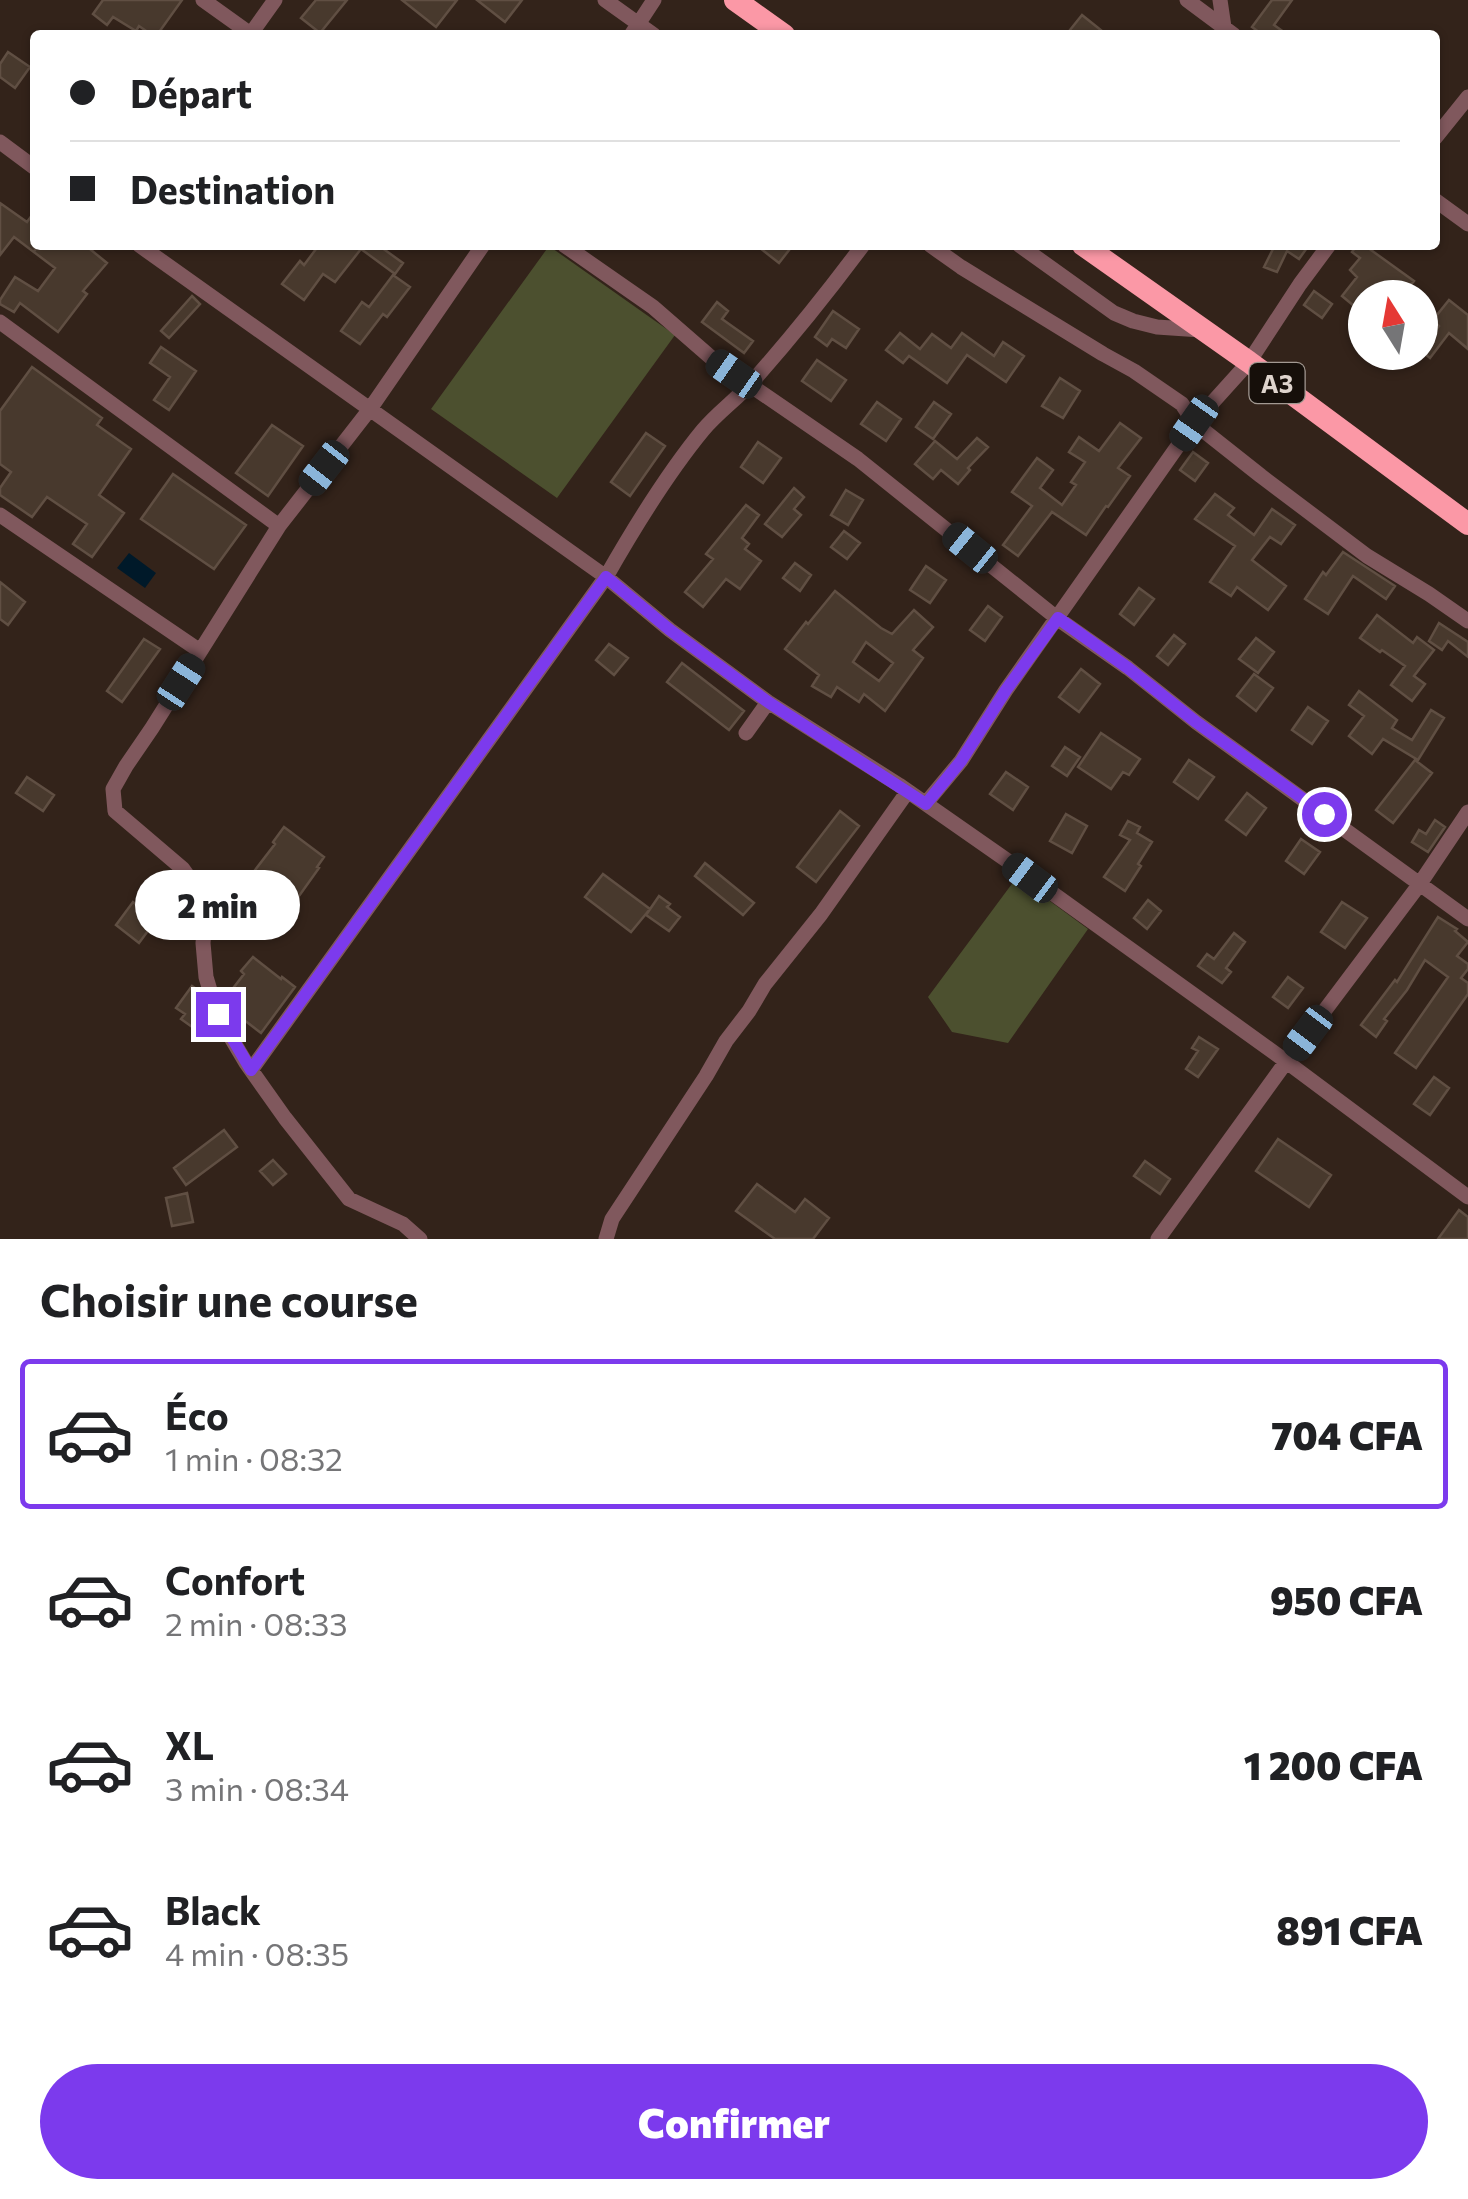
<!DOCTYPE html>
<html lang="fr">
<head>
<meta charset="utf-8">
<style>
  :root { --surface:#fff; --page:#f2f2f2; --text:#202124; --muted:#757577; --line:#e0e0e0; --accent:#7c3aed }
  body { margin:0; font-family:Commissioner,sans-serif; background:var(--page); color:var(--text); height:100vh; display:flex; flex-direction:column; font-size:38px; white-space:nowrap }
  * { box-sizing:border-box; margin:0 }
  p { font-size:32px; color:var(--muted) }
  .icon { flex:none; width:55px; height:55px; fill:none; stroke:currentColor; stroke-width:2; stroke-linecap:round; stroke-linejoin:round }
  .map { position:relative; height:1239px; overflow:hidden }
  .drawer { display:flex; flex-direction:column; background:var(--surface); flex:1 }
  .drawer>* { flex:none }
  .banner { position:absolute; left:30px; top:30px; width:1410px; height:220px; border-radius:10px; box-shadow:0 2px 8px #0004; display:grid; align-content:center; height:220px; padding:0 40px; background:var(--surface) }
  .needle { width:65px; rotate:349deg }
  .fabs { position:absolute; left:1348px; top:280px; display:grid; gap:20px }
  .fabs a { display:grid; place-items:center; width:90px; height:90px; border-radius:50%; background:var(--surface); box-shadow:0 2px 8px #0004; font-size:50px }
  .end { position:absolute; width:45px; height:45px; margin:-22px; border:12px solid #7c3aed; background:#fff; box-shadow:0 0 0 5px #fff }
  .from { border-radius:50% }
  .bubble { position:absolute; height:70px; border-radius:35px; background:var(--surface); box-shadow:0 2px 8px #0004; font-size:32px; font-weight:800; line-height:70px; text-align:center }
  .car { position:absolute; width:30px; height:60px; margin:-30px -15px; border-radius:12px; box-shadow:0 0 8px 2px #0007; background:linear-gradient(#222 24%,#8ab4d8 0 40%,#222 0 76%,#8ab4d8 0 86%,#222 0) }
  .banner b { display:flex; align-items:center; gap:35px; height:95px; font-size:38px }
  .banner b+b { border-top:2px solid var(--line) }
  .banner i { width:25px; height:25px; background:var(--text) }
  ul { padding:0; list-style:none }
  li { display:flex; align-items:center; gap:30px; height:150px; margin:0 20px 15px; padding:0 20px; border:5px solid transparent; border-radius:10px }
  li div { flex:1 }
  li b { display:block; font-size:38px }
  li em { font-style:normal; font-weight:800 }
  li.current { border-color:var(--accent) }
  li>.icon { width:90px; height:90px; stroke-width:1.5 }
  h2 { padding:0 40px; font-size:45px; line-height:120px }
  .button { display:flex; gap:20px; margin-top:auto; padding:20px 40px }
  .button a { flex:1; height:115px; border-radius:60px; background:var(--accent); color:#fff; font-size:40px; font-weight:800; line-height:115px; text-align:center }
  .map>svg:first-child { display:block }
</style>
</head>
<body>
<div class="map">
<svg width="1468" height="1239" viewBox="0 0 1468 1239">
  <rect width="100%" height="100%" fill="#33231a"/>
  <!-- green -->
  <path fill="#4c502f" d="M549,246L675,335L557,498L431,409Z
    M1017,877L1088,929L1008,1043L952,1032L928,997Z"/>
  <!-- water -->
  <path fill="#001929" d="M129,553L156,573L145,588L117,568Z"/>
  <!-- building -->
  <path fill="#48392d" stroke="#604f43" stroke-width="2.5" fill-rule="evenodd" d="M103,0H182L157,35H152L139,26L136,31L113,17L107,25L93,14Z
    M316,0H347L320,33L301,18Z
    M402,0H457L436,27Z
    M477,0H522L505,22Z
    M1272,0H1292L1274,25L1288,35H1263L1252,27Z
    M1082,15L1107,35H1066Z
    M8,52L30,67L15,88L0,77V64Z
    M0,203L27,222L35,211V250L38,245H85L107,263L83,291L87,294L58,332L20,303L14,312L0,304V300L15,277L38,291L55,268L14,237L0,255Z
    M319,245H378L403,263L395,274L361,249L335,282L323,274L304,300L282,284L300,261L304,265Z
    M756,245H793L779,263Z
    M1275,245H1309L1299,259L1287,251L1277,272L1264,267Z
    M1357,245H1364L1414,281L1405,292L1401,289L1394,298H1365V315L1342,296L1357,277L1350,270L1360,258L1352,252Z
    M393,275L410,287L387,317L383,314L360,344L341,331L362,302L369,307Z
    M1314,291L1332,304L1322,318L1304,305Z
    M192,296L200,304L169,338L161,331Z
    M1449,300L1468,315V349L1449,333L1430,358L1420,350L1439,326L1433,320Z
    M717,302L728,311L722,319L753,341L744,353L702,322Z
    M833,311L859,329L846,348L832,339L827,346L815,337Z
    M900,333L920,349L932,334L951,348L962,333L994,356L1003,342L1024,356L1006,382L967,355L947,383L909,356L903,363L886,350Z
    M161,347L196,371L169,410L154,400L170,377L150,363Z
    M817,360L846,380L831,401L802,381Z
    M32,367L102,418L97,425L131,449L99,495L124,513L92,557L73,544L87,524L47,497L32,517L0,495V488L11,472L0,464V411Z
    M1060,378L1080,391L1063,418L1042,406Z
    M877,402L901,419L886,441L861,424Z
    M934,402L951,414L933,439L916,427Z
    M1120,423L1141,438L1118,468L1130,476L1108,507L1106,506L1086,535L1052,512L1018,556L1003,545L1032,506L1012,492L1037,458L1053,470L1040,488L1062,505L1076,485L1071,482L1085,462L1069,452L1079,437L1099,451Z
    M272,425L303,446L268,496L236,473Z
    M646,433L665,446L630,496L611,482Z
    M977,438L988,447L968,468L970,470L958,484L941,470L933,479L915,464L935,441L957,459Z
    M758,442L781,458L763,483L741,467Z
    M1193,452L1208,463L1195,481L1180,470Z
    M173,474L246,525L214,569L141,519Z
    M794,488L804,497L794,509L801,515L782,537L765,524Z
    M846,490L863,500L848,525L831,515Z
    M1215,494L1234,508L1228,515L1254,535L1272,509L1295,525L1281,544L1270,537L1252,560L1286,586L1268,610L1237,587L1231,596L1210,582L1235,546L1195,519Z
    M746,505L759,515L742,538L749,544L745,549L761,561L740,589L726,579L703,607L685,592L713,559L706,554Z
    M844,531L860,543L847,559L831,547Z
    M1343,552L1395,586L1386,599L1353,576L1328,614L1305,599L1323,572L1326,575Z
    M795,563L811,575L800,591L783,578Z
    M926,566L946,580L930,603L910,590Z
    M0,582L25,602L8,625L0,619Z
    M1139,588L1154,599L1134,625L1120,614Z
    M835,591L881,628L892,634L914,610L933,627L913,650L923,658L885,711L864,694L859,702L837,687L831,697L812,686L819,675L785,649L806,622L808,624ZM866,642L893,663L879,681L853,662Z
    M988,606L1002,617L985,641L970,630Z
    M1377,615L1413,643L1417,637L1434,650L1414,676L1425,684L1412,701L1391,685L1405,666L1382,650L1380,652L1360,638Z
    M1439,623L1468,642V657L1448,641L1442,650L1429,641Z
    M1174,635L1185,644L1168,665L1157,656Z
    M1256,638L1274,652L1258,673L1239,659Z
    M144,639L160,649L122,702L107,691Z
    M609,644L628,658L614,675L596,660Z
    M682,663L744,711L729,730L667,682Z
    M1081,669L1100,684L1079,712L1059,697Z
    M1254,674L1273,688L1256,711L1237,696Z
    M1359,691L1397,720L1392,728L1412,740L1431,710L1444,718L1418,760L1383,739L1372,754L1349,736L1364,716L1349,705Z
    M1308,707L1328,721L1312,744L1292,730Z
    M1101,733L1140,759L1129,775L1123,772L1111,789L1078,767Z
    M1065,747L1080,757L1067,776L1052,766Z
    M1189,760L1214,777L1198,799L1174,782Z
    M1415,760L1432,773L1393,823L1376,810Z
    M1006,772L1028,787L1013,810L990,794Z
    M27,777L54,795L43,811L16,793Z
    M1247,793L1266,808L1246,835L1226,820Z
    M840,811L859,826L816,882L797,867Z
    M1066,814L1087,826L1072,853L1050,841Z
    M1435,820L1445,827L1428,852L1412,842L1419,830L1426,834Z
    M1128,821L1140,827L1137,833L1152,842L1138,864L1141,866L1125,891L1104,877L1130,840L1120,835Z
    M284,827L324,857L317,867L319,868L284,917L242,887L275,844L273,842Z
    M1301,839L1320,852L1304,874L1286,861Z
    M705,863L754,903L743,915L695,876Z
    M603,874L650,909L631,932L585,897Z
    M659,896L670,904L667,907L680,917L669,931L646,915Z
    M1148,900L1161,911L1147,929L1134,918Z
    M133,902L156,920L139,943L116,925Z
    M1342,902L1367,918L1345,948L1321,932Z
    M1438,917L1457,929L1455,931L1468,942L1457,956L1468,964V969L1461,978L1468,983V994L1416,1068L1395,1053L1448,977L1425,960L1407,990L1384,1019L1387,1021L1376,1037L1361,1025L1395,980L1397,982Z
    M1234,933L1245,942L1226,968L1231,972L1222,983L1198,966L1207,954L1214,959Z
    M253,957L281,979L282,977L295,987L261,1033L226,1006L224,1000L244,974L241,971Z
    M1288,977L1303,988L1288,1008L1273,997Z
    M192,986L198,990L207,1020L201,1029L197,1026L195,1029L181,1019L185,1014L176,1008Z
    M1199,1037L1218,1049L1198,1077L1186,1069L1198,1051L1192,1048Z
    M1434,1077L1449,1088L1430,1115L1414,1104Z
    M224,1130L237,1147L186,1185L174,1168Z
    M1278,1139L1331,1175L1309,1207L1256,1171Z
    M273,1160L286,1174L273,1185L260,1171Z
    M1145,1161L1170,1179L1160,1194L1134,1176Z
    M757,1184L795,1212L805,1199L829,1218L813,1239H775L736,1211Z
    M187,1193L193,1222L172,1226L166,1198Z
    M1459,1210L1468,1217V1239H1438Z"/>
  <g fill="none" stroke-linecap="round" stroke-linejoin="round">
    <!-- minor -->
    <path stroke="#80585d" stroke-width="15" d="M203,0L252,35
      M605,0L654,35
      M1187,0L1234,35
      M1220,0L1224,27
      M250,35L275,0
      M631,35L654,0
      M1435,138L1468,97
      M0,142L35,168
      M1435,200L1468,224
      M139,245L606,577L670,630L768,702L899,785L1005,859L1276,1054L1468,1197
      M564,245L653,307L715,361L858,459L1058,619L1128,668L1196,722L1468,919
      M930,245L961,267L1103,354L1134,371L1182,404L1194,423L1261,476L1367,556L1429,594L1468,621
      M1019,245L1114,313L1133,321L1157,327L1201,330
      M0,322L279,526
      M0,515L200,651
      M746,733L768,702
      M926,803L961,761L1006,690L1194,423L1249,362L1300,284L1329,245
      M251,1070L606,577C635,526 666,475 703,430C718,412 737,399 752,382C791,338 828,292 863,245
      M420,1239L403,1224L349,1199L285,1118L246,1063L217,1014L206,977L203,943L205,921L203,897L183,869L115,811L113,789L126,766L152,728L279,526L370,409L483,245
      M606,1239L612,1219L706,1076L726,1041L749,1011L765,984L821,914L908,791
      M1158,1239L1286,1062L1419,885L1468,812"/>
    <!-- highway -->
    <path stroke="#fb98a6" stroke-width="22" d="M735,0L784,35
      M1083,245L1249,362L1468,524"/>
  </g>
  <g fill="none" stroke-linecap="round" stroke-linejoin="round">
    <!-- route -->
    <path stroke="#7c3aed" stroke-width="12" d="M218,1014L251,1070L606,577L670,630L768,702L926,804L961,761L1006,690L1058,618L1128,668L1196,722L1324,814"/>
  </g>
  <g text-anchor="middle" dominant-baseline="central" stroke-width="9" stroke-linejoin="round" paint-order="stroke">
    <!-- shield labels -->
    <rect fill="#160f0a" stroke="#a29992" stroke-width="2.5" x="1249.5" y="363" width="55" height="40" rx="8"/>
    <g font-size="25" font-weight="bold" fill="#ded4cd">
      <text x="1277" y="383">A3</text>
    </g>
  </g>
</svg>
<div class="fabs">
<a><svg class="needle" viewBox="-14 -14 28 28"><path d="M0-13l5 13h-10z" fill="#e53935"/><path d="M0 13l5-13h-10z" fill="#757577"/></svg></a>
</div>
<i class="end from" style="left:1324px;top:814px"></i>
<i class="end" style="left:218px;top:1014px"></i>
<div class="bubble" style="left:135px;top:870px;width:165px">2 min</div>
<i class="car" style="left:734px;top:374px;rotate:305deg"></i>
<i class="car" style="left:1194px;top:423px;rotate:215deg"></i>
<i class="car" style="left:324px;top:468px;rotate:218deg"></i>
<i class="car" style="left:970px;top:548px;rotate:309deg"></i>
<i class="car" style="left:181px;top:682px;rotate:33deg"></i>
<i class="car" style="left:1030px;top:878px;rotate:307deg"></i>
<i class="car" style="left:1308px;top:1033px;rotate:217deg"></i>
<div class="banner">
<b><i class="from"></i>Départ</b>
<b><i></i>Destination</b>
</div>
</div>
<section class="drawer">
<h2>Choisir une course</h2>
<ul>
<li class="current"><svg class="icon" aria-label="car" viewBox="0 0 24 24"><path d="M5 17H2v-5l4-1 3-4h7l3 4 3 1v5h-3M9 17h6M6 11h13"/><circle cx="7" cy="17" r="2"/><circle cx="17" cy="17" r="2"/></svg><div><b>Éco</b><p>1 min · 08:32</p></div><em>704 CFA</em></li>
<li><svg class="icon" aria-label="car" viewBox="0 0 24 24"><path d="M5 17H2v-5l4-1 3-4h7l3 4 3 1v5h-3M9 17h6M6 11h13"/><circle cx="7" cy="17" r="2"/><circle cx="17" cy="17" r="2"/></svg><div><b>Confort</b><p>2 min · 08:33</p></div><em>950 CFA</em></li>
<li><svg class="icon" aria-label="car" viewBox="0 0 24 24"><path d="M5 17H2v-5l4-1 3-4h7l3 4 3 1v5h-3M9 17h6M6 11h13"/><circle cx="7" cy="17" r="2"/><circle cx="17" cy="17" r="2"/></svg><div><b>XL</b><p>3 min · 08:34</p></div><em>1 200 CFA</em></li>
<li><svg class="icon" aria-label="car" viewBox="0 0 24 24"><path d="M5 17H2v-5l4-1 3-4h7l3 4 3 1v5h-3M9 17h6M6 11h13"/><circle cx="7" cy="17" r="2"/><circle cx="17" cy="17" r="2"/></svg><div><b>Black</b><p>4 min · 08:35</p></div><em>891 CFA</em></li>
</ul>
<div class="button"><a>Confirmer</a></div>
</section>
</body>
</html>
